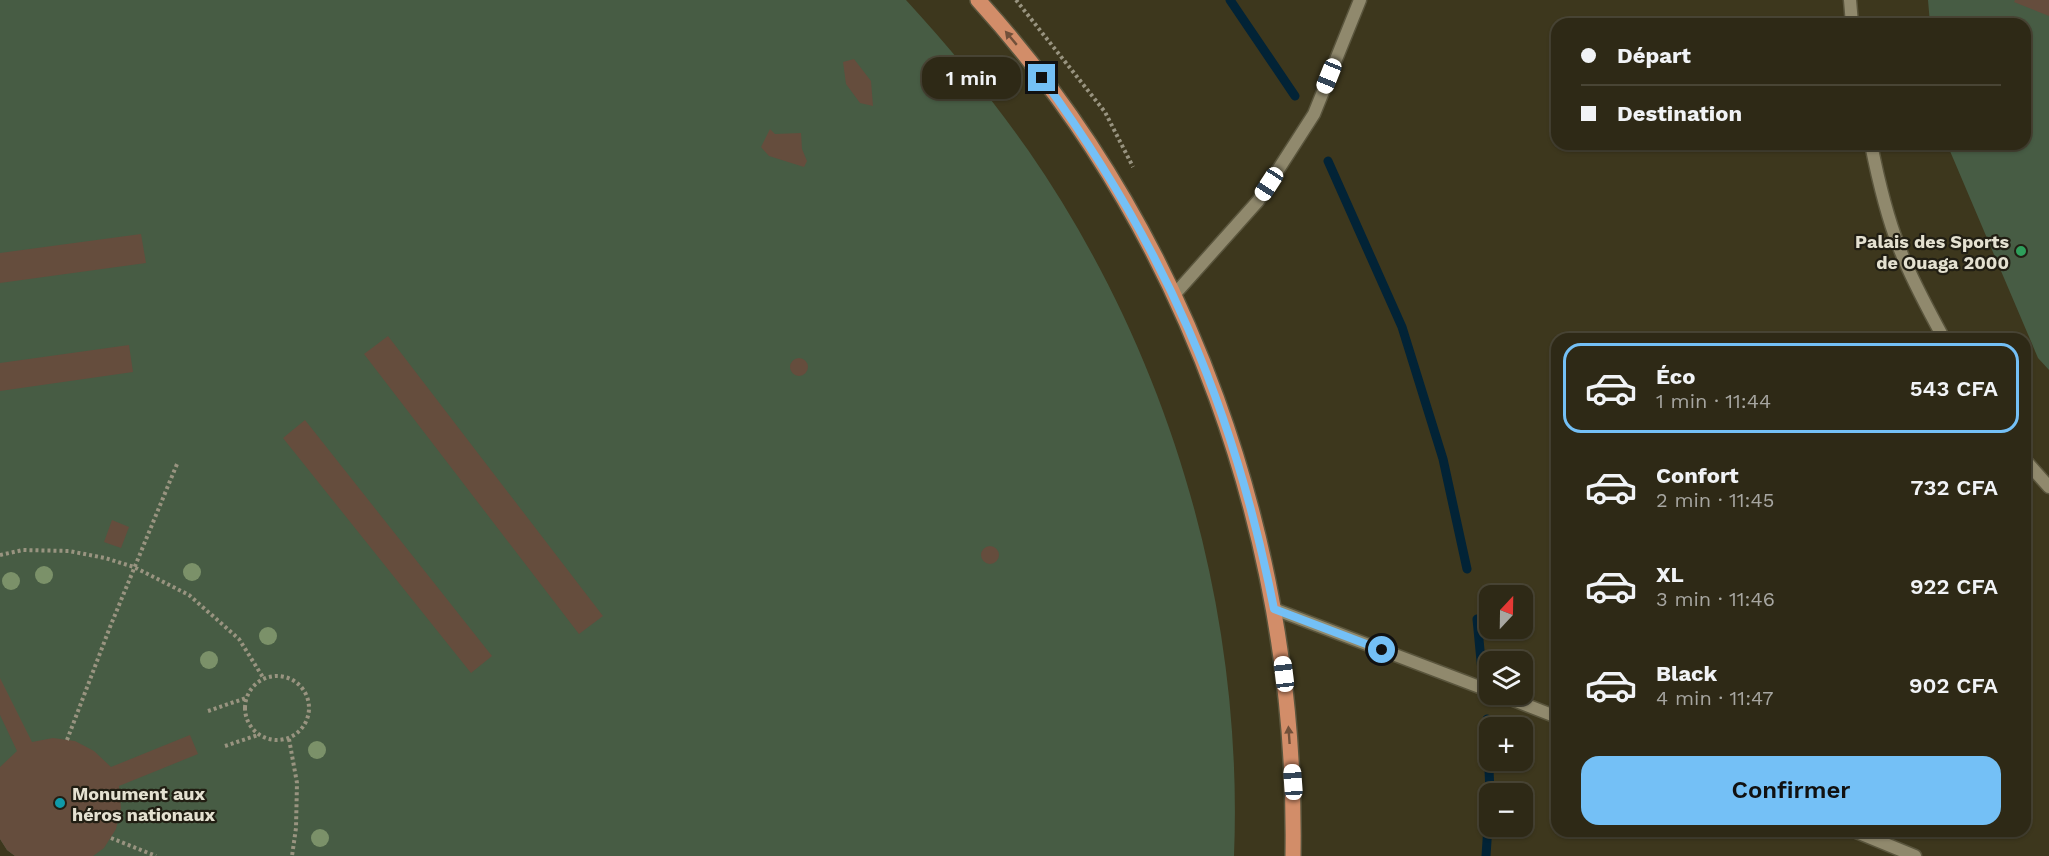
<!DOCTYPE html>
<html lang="fr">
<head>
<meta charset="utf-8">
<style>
  :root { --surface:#2e2916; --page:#36311f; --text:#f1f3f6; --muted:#a7a6a1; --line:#494535; --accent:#74c0f6 }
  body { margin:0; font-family:"Work Sans",sans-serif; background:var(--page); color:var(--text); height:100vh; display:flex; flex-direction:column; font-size:22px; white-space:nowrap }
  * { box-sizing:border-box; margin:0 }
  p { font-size:20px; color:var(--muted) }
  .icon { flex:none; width:33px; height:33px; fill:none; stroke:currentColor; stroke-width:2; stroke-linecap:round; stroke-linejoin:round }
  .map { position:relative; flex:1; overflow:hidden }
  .details { position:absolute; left:1551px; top:333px; width:480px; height:504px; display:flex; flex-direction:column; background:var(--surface); border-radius:18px; box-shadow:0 2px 4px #0004,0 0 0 2px var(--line) }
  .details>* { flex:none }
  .hud { position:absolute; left:1551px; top:18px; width:480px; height:132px; border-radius:18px; box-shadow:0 2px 4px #0004,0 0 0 2px var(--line); display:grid; align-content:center; height:132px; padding:0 30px; background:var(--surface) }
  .needle { width:39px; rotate:22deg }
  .tools { position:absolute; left:1479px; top:585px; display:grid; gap:12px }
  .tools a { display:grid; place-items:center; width:54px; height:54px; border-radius:12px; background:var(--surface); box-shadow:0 2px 4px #0004,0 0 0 2px var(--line); font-size:30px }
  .end { position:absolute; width:27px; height:27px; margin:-14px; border:8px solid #74c0f6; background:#111; box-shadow:0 0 0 3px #111 }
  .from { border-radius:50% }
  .bubble { position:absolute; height:42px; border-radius:18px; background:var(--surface); box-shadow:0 2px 4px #0004,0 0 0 2px var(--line); font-size:20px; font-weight:600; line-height:42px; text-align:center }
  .car { position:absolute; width:18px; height:36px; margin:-18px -9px; border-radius:8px; box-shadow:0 0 4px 2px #0007; background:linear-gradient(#fff 24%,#345 0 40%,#fff 0 76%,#345 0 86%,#fff 0) }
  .hud b { display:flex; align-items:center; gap:21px; height:57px; font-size:22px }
  .hud b+b { border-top:2px solid var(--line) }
  .hud i { width:15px; height:15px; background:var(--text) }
  ul { padding:10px 0 0; list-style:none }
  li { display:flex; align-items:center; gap:18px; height:90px; margin:0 12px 9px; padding:0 18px; border:3px solid transparent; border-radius:18px }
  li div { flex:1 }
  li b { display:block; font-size:22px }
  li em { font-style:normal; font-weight:600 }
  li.active { border-color:var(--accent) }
  li>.icon { width:54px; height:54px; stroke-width:1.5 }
  .cta { display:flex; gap:12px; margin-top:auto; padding:12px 30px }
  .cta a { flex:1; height:69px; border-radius:18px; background:var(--accent); color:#111; font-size:24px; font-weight:600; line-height:69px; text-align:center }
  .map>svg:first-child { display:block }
</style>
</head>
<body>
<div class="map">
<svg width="2049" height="856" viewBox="0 0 2049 856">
  <rect width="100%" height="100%" fill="#3d371d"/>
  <!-- green -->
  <path fill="#475c44" d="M0,0H906C950,48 991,97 1028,150C1170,355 1244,608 1234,856H15L7,850L0,839Z
    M1928,0H2049V370L2038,358L1947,144H2025V24H1930Z"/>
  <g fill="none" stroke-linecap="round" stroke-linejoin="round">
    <!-- stream -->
    <path stroke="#022336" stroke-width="9" d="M1230,0L1295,96
      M1328,161L1402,327L1443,459L1467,569
      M1477,619L1482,671
      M1487,719L1490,794
      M1486,856L1490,795"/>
  </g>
  <!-- building -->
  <path fill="#654d3d" d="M2015,0H2049V16L2014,2Z
    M854,59L871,81L873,106L860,103L846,84L843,62Z
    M770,129L775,134L801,133L802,149L807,161L804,167L769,156L761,147Z
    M141,234L146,263L0,283V253Z
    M388,336L603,616L579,634L364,354Z
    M129,345L133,372L0,391V363Z
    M790 367a9 9 0 1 1 18 0a9 9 0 1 1-18 0Z
    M305,420L492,656L471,673L283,438Z
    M112,520L129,527L121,548L104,542Z
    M981 555a9 9 0 1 1 18 0a9 9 0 1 1-18 0Z
    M0,678L32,742L53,738L75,741L94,751L111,767L190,735L198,754L119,786L121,808L116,829L104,848L93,856H15L7,850L0,839V767L17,751L0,715Z"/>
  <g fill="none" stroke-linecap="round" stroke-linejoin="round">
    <defs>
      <path id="street" d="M1850,0L1852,24
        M1871,144C1878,179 1886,214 1899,247C1911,279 1928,309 1944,339
        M1174,295L1258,201L1314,114L1360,0
        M2025,460L2049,487
        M1274,609L1490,691
        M1498,694L1557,717
        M1854,831L1915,856"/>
      <path id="primary" d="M978,0C1189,232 1298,544 1293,856"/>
    </defs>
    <!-- street casing -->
    <use href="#street" stroke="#5a553d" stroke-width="15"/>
    <!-- primary casing -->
    <use href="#primary" stroke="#5a553d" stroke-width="18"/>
    <!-- path -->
    <path stroke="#999480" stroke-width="4" stroke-dasharray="3 3" stroke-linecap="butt" d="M1016,0L1105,112L1133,167
      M0,555L23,550L69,551L105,558L134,567L189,595L239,639L264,679
      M245 708a32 32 0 1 1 64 0a32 32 0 1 1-64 0Z
      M208,711L246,698
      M289,739L297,783L296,828L292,856
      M67,740L110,627L177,464
      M225,746L258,735
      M111,838L156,856"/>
    <!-- street -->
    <use href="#street" stroke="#90896d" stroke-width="12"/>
    <!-- primary -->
    <use href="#primary" stroke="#d28d69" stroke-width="15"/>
  </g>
  <!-- trees -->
  <g fill="#7b9169">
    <circle cx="192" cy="572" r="9"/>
    <circle cx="44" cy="575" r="9"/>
    <circle cx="11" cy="581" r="9"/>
    <circle cx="268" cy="636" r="9"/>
    <circle cx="209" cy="660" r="9"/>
    <circle cx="317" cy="750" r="9"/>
    <circle cx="320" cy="838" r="9"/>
  </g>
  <!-- one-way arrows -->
  <defs><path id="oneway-solid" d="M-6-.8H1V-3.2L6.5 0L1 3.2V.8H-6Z" transform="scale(1.5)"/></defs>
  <g fill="#71503a">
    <use href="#oneway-solid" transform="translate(1011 38) rotate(-130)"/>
    <use href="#oneway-solid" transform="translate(1289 735) rotate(-94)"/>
  </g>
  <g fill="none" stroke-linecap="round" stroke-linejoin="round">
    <!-- route -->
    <path stroke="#74c0f6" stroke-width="8" d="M1042,78C1164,244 1234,407 1274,609L1382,650"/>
  </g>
  <!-- markers -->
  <circle fill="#2e9e5b" stroke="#211e13" stroke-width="2" cx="2021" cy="251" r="6"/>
  <circle fill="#0f9aa8" stroke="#211e13" stroke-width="2" cx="60" cy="803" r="6"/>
  <g text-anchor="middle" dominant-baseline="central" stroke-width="4.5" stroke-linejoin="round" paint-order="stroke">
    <!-- poi labels -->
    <g font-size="18" font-weight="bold" fill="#e4e1d1" stroke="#211e13" text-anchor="end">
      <text x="2009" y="241">Palais des Sports<tspan x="2009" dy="21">de Ouaga 2000</tspan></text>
      <text x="72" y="793" text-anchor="start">Monument aux<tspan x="72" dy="21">héros nationaux</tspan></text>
    </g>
  </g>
</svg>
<div class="tools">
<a><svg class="needle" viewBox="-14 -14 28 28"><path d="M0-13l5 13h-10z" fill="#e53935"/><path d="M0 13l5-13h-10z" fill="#a7a6a1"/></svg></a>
<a><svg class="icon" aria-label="layers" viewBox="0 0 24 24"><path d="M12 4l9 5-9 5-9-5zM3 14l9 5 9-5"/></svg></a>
<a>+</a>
<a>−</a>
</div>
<i class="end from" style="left:1382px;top:650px"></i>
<i class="end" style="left:1042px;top:78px"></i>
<div class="bubble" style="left:922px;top:57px;width:99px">1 min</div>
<i class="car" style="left:1329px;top:76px;rotate:202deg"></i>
<i class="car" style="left:1269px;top:184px;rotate:213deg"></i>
<i class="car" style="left:1284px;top:674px;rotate:353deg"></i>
<i class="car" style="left:1293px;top:782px;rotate:356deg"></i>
<div class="hud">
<b><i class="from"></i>Départ</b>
<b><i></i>Destination</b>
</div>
<section class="details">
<ul>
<li class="active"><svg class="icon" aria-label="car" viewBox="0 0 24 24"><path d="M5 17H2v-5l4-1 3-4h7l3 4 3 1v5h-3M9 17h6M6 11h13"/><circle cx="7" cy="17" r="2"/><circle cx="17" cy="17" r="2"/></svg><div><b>Éco</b><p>1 min · 11:44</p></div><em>543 CFA</em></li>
<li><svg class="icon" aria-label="car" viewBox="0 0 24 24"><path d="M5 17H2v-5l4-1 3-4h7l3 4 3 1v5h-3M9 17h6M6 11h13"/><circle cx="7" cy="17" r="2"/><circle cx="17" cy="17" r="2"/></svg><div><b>Confort</b><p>2 min · 11:45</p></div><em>732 CFA</em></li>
<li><svg class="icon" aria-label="car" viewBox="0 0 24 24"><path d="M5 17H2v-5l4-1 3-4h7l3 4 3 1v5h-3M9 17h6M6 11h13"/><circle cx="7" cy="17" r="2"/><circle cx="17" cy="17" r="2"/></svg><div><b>XL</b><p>3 min · 11:46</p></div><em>922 CFA</em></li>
<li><svg class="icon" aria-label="car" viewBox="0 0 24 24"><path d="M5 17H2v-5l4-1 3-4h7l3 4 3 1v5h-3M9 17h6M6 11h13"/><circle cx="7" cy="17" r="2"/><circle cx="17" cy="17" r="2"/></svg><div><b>Black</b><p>4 min · 11:47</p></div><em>902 CFA</em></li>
</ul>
<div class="cta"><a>Confirmer</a></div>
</section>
</div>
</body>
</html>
